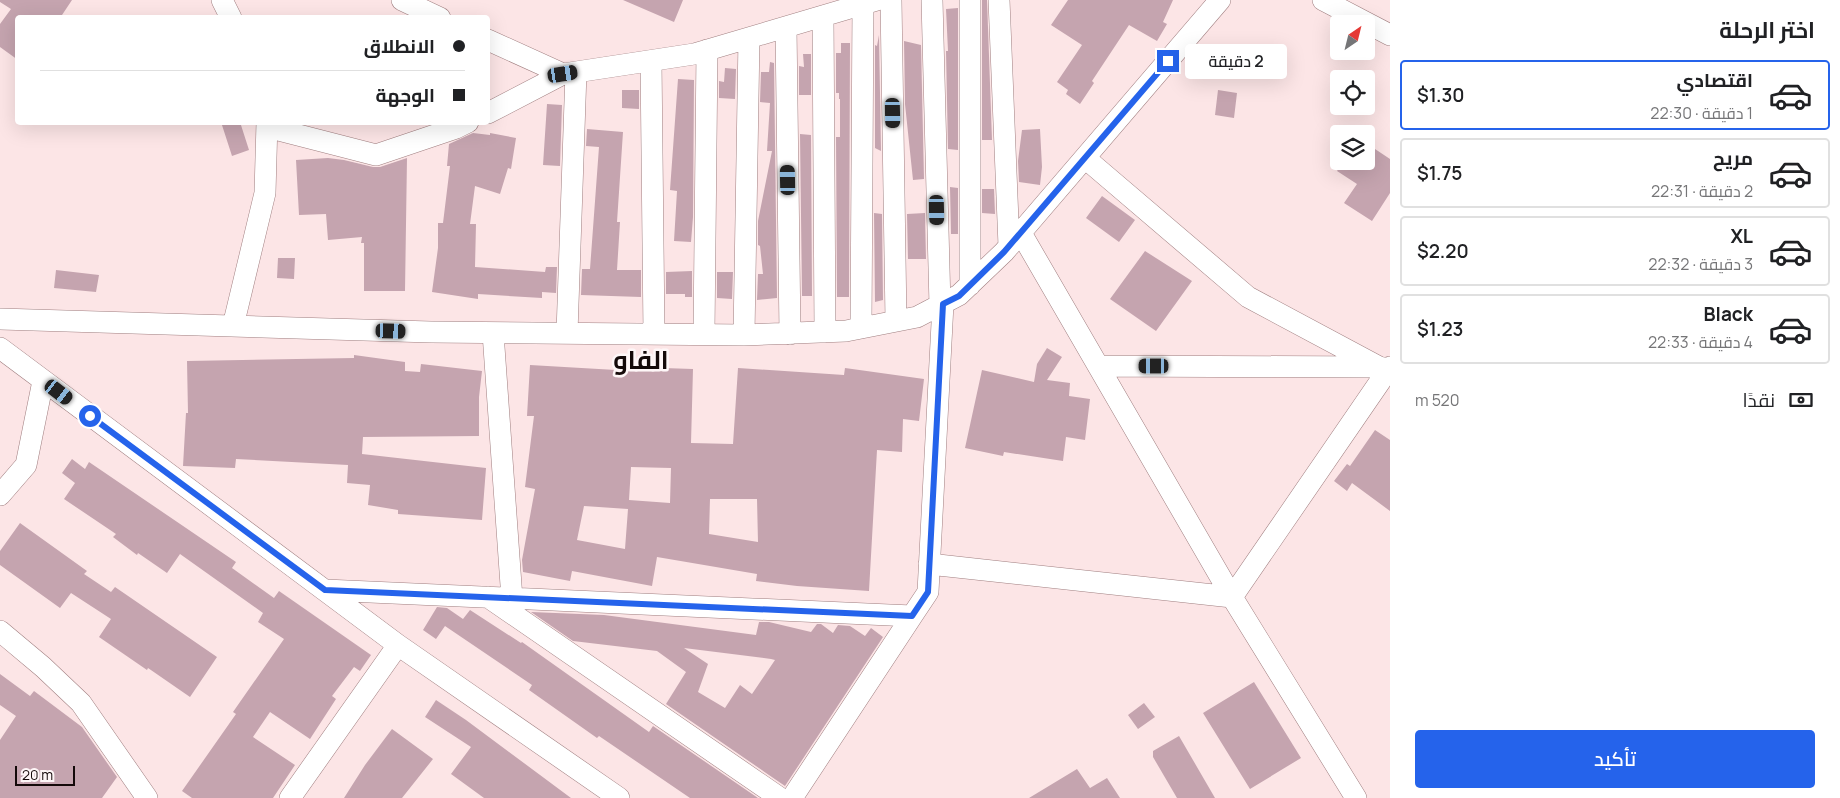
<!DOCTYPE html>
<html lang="ar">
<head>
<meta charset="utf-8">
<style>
  :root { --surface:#fff; --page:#f2f2f2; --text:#202124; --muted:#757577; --line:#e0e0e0; --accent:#2563eb }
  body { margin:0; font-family:Manrope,Cairo,sans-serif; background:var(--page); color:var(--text); direction:rtl; height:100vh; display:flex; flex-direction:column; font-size:19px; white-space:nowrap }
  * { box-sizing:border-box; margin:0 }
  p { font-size:16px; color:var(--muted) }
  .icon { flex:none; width:28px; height:28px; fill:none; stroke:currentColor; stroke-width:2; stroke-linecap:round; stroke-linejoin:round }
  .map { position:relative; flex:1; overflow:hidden; direction:ltr }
  .panel { display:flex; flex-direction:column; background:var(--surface); width:450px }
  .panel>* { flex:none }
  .top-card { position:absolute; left:15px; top:15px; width:475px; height:110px; border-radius:5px; box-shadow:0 5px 20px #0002; direction:rtl; display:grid; align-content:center; height:110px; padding:0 25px; background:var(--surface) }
  .needle { width:32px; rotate:35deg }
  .controls { position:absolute; left:1330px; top:15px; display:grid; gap:10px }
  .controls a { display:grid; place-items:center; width:45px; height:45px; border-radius:5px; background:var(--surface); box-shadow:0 5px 20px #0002; font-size:25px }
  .scale { position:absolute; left:15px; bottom:12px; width:60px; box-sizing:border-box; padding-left:5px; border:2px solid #140909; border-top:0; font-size:14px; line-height:18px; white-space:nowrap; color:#140909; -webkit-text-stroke:4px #fef6f7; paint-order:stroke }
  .end { position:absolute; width:22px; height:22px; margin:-11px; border:6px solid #2563eb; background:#fff; box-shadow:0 0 0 2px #fff }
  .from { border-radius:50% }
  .bubble { position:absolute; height:35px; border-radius:5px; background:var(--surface); box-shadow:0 5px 20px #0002; font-size:16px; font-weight:600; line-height:35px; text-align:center; direction:rtl }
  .car { position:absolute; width:15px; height:30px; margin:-15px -8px; border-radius:6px; box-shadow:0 0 4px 1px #0007; background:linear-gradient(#222 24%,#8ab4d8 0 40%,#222 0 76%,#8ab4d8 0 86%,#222 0) }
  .top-card b { display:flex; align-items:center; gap:18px; height:48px; font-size:19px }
  .top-card b+b { border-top:1px solid var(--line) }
  .top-card i { width:12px; height:12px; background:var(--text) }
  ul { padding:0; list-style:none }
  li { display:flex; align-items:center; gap:15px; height:70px; margin:0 10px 8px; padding:0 15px; border:2px solid var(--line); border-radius:5px }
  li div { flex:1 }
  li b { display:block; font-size:19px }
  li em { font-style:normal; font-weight:600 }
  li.active { border-color:var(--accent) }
  li>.icon { width:45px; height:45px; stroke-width:1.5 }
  h2 { padding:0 25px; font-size:22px; line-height:60px }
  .pay { display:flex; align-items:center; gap:12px; height:55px; padding:0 25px; font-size:19px }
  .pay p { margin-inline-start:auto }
  .action { display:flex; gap:10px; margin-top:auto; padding:10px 25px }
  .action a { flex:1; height:58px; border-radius:5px; background:var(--accent); color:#fff; font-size:20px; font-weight:600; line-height:58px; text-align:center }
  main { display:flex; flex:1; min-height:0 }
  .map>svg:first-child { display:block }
</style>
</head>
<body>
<main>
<section class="panel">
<h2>اختر الرحلة</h2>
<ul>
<li class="active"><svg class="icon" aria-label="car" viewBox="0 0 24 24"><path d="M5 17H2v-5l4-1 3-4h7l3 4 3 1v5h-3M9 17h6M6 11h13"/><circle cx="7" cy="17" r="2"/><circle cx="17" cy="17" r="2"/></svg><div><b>اقتصادي</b><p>1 دقيقة · 22:30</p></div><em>$1.30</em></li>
<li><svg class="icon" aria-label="car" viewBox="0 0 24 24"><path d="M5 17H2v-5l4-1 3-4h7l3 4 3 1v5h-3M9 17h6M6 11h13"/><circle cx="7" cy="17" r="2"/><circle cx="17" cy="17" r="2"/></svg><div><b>مريح</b><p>2 دقيقة · 22:31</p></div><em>$1.75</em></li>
<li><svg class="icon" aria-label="car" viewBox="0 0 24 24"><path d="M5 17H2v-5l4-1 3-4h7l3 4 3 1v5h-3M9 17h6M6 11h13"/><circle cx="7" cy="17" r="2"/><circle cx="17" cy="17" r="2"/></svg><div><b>XL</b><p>3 دقيقة · 22:32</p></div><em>$2.20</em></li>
<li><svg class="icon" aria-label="car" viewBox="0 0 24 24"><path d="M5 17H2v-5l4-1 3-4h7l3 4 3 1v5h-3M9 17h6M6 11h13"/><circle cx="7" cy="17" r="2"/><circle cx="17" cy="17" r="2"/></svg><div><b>Black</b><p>4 دقيقة · 22:33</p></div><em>$1.23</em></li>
</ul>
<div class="pay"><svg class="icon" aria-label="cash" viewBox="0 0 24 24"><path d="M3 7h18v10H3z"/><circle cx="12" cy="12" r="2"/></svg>نقدًا<p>520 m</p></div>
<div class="action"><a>تأكيد</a></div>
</section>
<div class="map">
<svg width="1390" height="798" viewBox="0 0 1390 798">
  <rect width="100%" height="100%" fill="#fce5e6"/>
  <!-- building -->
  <path fill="#c5a4af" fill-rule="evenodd" d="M0,0H72L60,18H18V60L0,47V24L11,9L0,2Z
    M623,0H683L674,22Z
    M982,0H987L992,140H982Z
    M1068,0H1173L1163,22L1167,24L1157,41L1129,25L1092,81L1094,83L1080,104L1066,94L1068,90L1057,82L1082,45L1051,25Z
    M958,8V150L948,149L946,51H948L946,9Z
    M879,35L881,151L875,148V45L877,46Z
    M904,41L921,45L924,179L913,180L905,104Z
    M841,43H850L849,297H837L836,137H840V99H839V93H836V53H841Z
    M803,54H811V95H799V66L804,67Z
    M770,62L774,63L777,298L757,300L758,274H763L760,246L758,245V221L772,151H767L770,103L760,102L761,72H769Z
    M725,68L736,69L735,99L719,98V81L724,82Z
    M678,79L694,80L693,217L691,242L674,241L677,191L670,190Z
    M622,90H639V109L622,108Z
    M1218,90L1237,93L1234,118L1215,115Z
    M547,104L562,105L560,166L543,165Z
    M221,122H240L249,150L232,156Z
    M587,129L623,132L617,222H620L617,270H641V297L581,295L582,269H590L599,147L586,146Z
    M1040,129L1042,167L1040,185L1019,182L1018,161L1022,130Z
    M473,133L490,135V133L516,138L511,169L508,168L500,194L475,186L470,224H476L475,267L545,272L546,267H557L556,293L542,292V298L478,294V299L432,292L438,248V223H443L450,166H447L449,144Z
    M800,134L811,135L812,296H802Z
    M1366,143L1390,159V193L1372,221L1344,203L1357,184L1337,171L1344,161H1366Z
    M328,158L344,160L373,167H380L407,158L405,291H364V243H361L362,237L328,240L326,214L299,215L296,160Z
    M950,187L958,188V234H951Z
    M982,189H994L995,214L982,213Z
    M1102,196L1135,220L1119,242L1086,218Z
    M874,213L882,214L883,300L875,302Z
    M925,213L926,259H908L907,214Z
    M1145,251L1192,281L1156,331L1110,299Z
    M278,258H295L294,279L277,278Z
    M56,270L99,275L96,292L54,288Z
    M692,271V297H685V294H666V272Z
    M717,272H733L732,299L717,298Z
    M1047,348L1062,357L1047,380L1070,383L1069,396L1090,399L1085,440L1066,437L1063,461L1004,452L1003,456L965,448L982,370L1034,382L1037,364Z
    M354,355L405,362V371L420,372L421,364L482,371L479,397V436L363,437L362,454L486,468L482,520L398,514V510L368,505L370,485L347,483L348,465L236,459L235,468L183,466L186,413H188L187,361L354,358Z
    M530,365L633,371V367L693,369L691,443L733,444L738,368L844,375L845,368L924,379L919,421L903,419L902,452L877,450L869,591L797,586L756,581L757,574L657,557L652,586L572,571L570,581L523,572L522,560L535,489L525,487L534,416H527ZM631,467L671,468L670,503L629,500ZM710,499H757L758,542L709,534ZM584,506L628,509L625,549L577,540Z
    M1375,430L1390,440V511L1352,483L1347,491L1334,481L1347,464L1350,466Z
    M72,459L85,469L89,462L236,562L232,568L274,598L279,591L371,655L360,671L354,667L332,696L336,699L310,739L270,712L253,737L295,765L273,798H192L182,791L236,714L233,712L284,639L258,622L263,613L180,554L167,573L138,553L137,555L113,537L116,534L64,499L75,483L62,473Z
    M20,523L87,571L84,574L111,592L115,587L217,657L190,697L148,668L147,670L99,637L111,619L71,593L60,608L0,565V551Z
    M437,607L447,608L463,619L470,610L521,643L522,642L649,732L653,726L758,798H690L599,736L597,738L529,690L532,685L445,626L436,639L423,630Z
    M531,612L604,615L756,635L759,622H769L811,632L817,624H821L833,633L838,625L850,626L865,636L871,628L883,637L785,786L666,704L686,672L657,651L573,641ZM684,648L771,659L775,660L752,694L740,685L725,708L698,692L708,664Z
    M0,674L30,696L34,691L82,727L117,777L102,798H0V740L16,716L0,705Z
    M1254,682L1301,758L1250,789L1203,713Z
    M436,700L466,720L571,798H484L451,774L471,747L425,717Z
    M1144,703L1155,717L1138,729L1128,715Z
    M392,729L433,759L402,798H344L365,765Z
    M1179,736L1215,798H1177L1153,757V751Z
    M1077,769L1090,788L1107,778L1120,798H1029Z"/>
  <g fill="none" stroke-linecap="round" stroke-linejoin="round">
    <defs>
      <path id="minor" d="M222,0L231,18
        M402,0L440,18
        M891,0L896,321
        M932,0L940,306
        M970,0V285
        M999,0L1009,246
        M1323,0L1390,35
        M823,16L825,332
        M786,27L790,334
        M488,40L563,74L694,54L877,0
        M651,61L654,334
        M488,113L563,74
        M267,127L376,155L456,128L468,122
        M1085,158L1248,297L1379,367L1390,370
        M1021,233L1232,597L1356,798
        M0,319L431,332L744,335L846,331L917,317L959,295L1004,252L1220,0
        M233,326L265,193L267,122
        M861,328L863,4
        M493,333L512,599
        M567,333L576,72
        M704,334L707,50
        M744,335L749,38
        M0,348L398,645L619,798
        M1098,366L1376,367
        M0,495L26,465L43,381
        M929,564L1232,597L1390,367
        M325,590L912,616L928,592L943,304
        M488,597L780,798
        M0,631L43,667L81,703L147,798
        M290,798L398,645
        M792,798L912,616"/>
    </defs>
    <!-- minor casing -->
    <use href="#minor" stroke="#a07f80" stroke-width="22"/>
    <!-- minor -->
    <use href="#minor" stroke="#fff" stroke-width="21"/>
  </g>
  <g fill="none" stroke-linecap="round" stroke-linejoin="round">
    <!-- route -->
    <path stroke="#2563eb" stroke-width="6" d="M90,416L325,590L912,616L928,592L943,304L959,296L1004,252L1168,61"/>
  </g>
  <g text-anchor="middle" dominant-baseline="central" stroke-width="5" stroke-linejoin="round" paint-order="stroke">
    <!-- town labels -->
    <g font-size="25" font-weight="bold" fill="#140909" stroke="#fef6f7">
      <text x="641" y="359">الفاو</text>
    </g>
  </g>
</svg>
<div class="controls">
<a><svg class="needle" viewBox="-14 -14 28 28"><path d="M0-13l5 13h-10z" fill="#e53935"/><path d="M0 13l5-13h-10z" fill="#757577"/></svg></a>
<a><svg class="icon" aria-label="locate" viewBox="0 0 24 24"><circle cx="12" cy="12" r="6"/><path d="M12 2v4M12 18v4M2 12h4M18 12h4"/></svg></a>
<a><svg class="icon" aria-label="layers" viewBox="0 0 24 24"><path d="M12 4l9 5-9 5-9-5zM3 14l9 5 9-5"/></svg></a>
</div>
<div class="scale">20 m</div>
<i class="end from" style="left:90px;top:416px"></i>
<i class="end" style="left:1168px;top:61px"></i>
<div class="bubble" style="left:1185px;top:44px;width:102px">2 دقيقة</div>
<i class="car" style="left:563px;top:74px;rotate:81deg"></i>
<i class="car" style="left:893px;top:113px;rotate:179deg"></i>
<i class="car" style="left:788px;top:180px;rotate:359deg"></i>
<i class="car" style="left:937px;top:210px;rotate:179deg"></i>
<i class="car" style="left:391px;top:331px;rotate:92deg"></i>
<i class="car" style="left:1154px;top:366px;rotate:270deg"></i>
<i class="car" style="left:59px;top:392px;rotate:127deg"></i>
<div class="top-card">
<b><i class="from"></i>الانطلاق</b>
<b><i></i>الوجهة</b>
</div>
</div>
</main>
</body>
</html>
